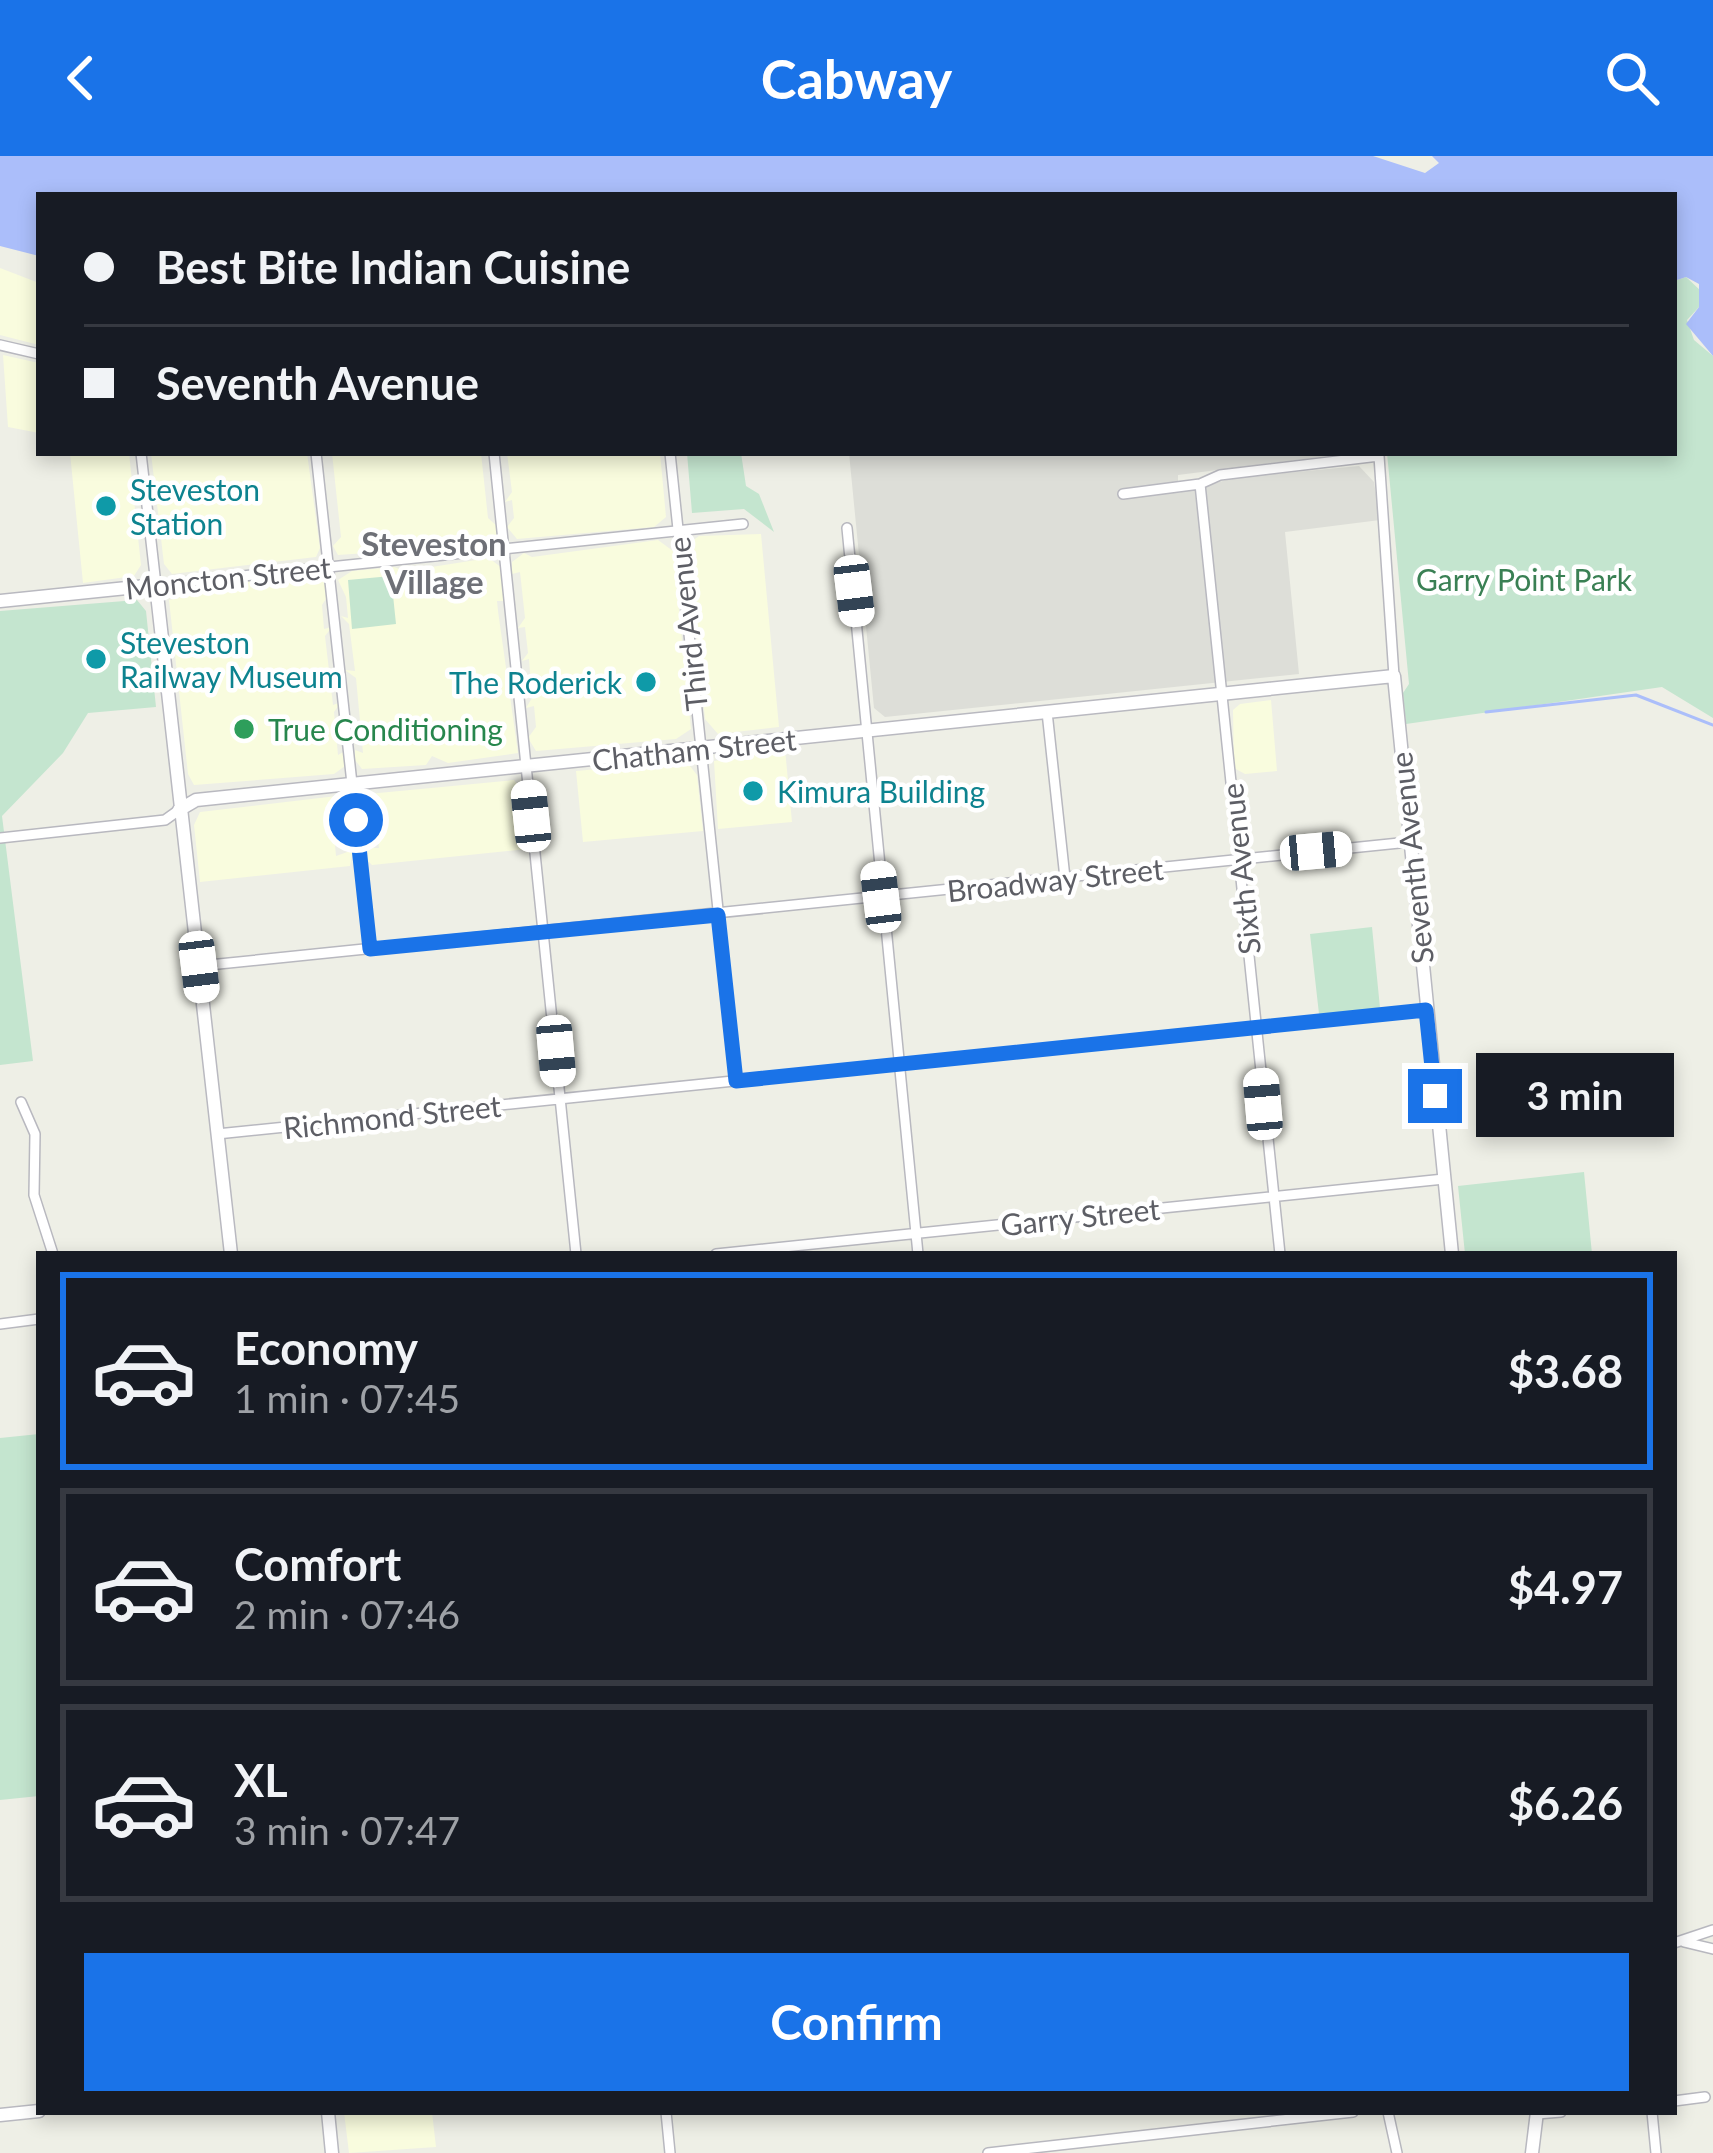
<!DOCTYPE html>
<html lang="en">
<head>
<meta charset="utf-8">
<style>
  :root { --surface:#171b24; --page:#20242c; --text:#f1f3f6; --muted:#9ea1a6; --line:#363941; --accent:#1a73e8 }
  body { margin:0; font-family:Lato,sans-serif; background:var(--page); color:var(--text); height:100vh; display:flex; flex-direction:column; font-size:45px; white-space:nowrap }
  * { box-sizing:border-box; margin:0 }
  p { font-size:39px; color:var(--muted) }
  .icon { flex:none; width:66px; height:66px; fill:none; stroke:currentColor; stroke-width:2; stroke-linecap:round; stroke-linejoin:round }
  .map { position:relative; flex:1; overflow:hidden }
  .drawer { position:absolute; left:36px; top:1095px; width:1641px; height:864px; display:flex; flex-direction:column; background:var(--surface); border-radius:0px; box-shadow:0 6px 18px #0003 }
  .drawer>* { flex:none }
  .guide { position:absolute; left:36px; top:36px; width:1641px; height:264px; border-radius:0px; box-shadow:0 6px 18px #0003; display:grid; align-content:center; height:264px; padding:0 48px; background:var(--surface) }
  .end { position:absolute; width:54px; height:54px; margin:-27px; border:15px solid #1a73e8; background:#fff; box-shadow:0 0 0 6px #fff }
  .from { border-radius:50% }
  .bubble { position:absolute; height:84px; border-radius:0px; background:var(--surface); box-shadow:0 6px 18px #0003; font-size:39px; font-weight:700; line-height:84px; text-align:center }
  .car { position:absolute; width:36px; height:72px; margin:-36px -18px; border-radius:15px; box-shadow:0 0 9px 3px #0007; background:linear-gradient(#fff 24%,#345 0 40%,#fff 0 76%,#345 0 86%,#fff 0) }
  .guide b { display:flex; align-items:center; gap:42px; height:114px; font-size:45px }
  .guide b+b { border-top:3px solid var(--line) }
  .guide i { width:30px; height:30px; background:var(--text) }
  ul { padding:21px 0 0; list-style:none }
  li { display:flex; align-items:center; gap:36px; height:198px; margin:0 24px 18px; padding:0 24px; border:6px solid var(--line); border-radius:0px }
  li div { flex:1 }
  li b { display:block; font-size:45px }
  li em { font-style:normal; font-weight:700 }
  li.current { border-color:var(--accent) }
  li>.icon { width:108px; height:108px; stroke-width:1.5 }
  .cta { display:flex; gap:24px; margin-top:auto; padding:24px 48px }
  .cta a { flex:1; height:138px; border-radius:0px; background:var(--accent); color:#fff; font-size:48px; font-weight:700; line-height:138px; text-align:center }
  header { display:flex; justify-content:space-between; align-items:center; height:156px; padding:0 48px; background:var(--accent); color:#fff; font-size:54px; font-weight:700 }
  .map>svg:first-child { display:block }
</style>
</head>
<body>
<header><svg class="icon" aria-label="back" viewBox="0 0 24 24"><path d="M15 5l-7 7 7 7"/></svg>Cabway<svg class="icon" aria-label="search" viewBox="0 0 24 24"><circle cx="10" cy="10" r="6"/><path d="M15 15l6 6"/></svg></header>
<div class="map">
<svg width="1713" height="1997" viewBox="0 0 1713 1997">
  <rect width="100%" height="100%" fill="#eeefe6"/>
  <!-- commercial -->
  <path fill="#f9fcde" d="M0,112L39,127V189L0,179Z
    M3,199L39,207V277L8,271Z
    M70,297H129L141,409L134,420L83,427Z
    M151,297H307L320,392L316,401L172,418L164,408Z
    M332,297H481L488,362L498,371L497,380L480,389L338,399L333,390L341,381Z
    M507,297H660L666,361L654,371L517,383L507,371L514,362L512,344L505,346L512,336Z
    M761,378L779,571L718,578L705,563L688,388L699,380Z
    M658,384L673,395L691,573L676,583L536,595L528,582L536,571L534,550L526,552L532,542L529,503L522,505L528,497L525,471L518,472L525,462L520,416L512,418V406L524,397L532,401Z
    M489,402L502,412L506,445H497L498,455L518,597L448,607L432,600L426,609L362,613L355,604V594L363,597L356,522L345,514L355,515L349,468L341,460L348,462L346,441L338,424L352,415L394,411L415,419L425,412Z
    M312,419L322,422L329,438L322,449L324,473L332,471L325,480L333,549L341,546L334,556L338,599L345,595V610L334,618L194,629L188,618L169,444L236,427Z
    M1271,544L1277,615L1245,618L1234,612L1233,554L1240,548Z
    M785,593L792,666L718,673L714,605Z
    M686,605L697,619L703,675L583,686L576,615Z
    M514,624L522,634L527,693L372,709L368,705V692H379L375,660L363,652L368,638Z
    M337,640L349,647L350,665L334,678L336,700L353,694L350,710L200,726L194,669L200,656Z
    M344,1956H432L436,1991L349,1997Z"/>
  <!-- industrial -->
  <path fill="#ddded8" d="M849,297H1351L1178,319V337L1234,322L1359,310L1374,326L1380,364L1285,376L1299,518L885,561L874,552Z"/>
  <!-- green -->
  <path fill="#c4e5cf" d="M1686,121L1701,135L1699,151L1687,164L1694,184L1713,200V562L1662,531L1406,568L1403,537L1409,528L1387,297H1674V125Z
    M687,297H741L746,330L759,338L774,376L744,353L692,357Z
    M391,420L396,468L352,473L348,424Z
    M137,444L146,455L156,551L88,557L63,597L2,660L33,905L0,909V455Z
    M1372,771L1380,852L1319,858L1310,778Z
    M1584,1016L1592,1098H1465L1458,1030Z
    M39,1278V1640L0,1644V1282Z"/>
  <!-- water -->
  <path fill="#abbefa" d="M0,0H1373L1425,17L1439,7L1432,0H1713V200L1686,168L1699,151V128L1686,121L1674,125V39H39V100L0,90Z"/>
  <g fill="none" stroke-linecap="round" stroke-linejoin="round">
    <!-- stream -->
    <path stroke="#abbefa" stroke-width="3" d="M1486,556L1636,539L1713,569"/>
    <defs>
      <path id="street" d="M0,189L39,198
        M141,297L156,429L743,368
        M316,297L370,793
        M494,297L576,1098
        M670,297L736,925
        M1200,328L1280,1098
        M1123,338L1200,328L1220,319L1379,300L1394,520
        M847,372L918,1098
        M1047,556L1065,722
        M0,682L165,664L179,654
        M199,810L1409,686
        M21,946L35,978L34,1039L53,1098
        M217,978L1426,854
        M716,1098L1444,1023
        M0,1168L39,1163
        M1684,1786L1713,1793
        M1674,1787L1713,1774
        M1674,1945L1705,1941
        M666,1956L670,1997
        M1388,1956L1397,1997
        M1652,1956L1656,1997
        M1537,1958L1561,1956
        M988,1997L1353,1956"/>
      <path id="secondary" d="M0,445L156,429L231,1098
        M179,654L196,644L1394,520L1452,1098
        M328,1956L332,1997
        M0,1959L39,1955
        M1532,1997L1537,1956"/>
    </defs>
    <!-- street casing -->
    <use href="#street" stroke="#b8b8bf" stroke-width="12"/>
    <!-- secondary casing -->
    <use href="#secondary" stroke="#b9b9c0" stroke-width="15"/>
    <!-- street -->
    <use href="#street" stroke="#fff" stroke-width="9"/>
    <!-- secondary -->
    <use href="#secondary" stroke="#fff" stroke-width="12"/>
  </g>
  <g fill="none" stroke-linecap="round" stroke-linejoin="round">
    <!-- route -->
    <path stroke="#1a73e8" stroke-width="15" d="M356,664L370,793L718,759L736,925L1426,854L1435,940"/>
  </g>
  <!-- markers -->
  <g fill="#0f9aa8" stroke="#fff" stroke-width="4.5">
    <circle cx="106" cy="350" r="12"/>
    <circle cx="96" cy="503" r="12"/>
    <circle cx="646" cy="526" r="12"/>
    <circle cx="753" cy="635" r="12"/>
  </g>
  <circle fill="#2e9e5b" stroke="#fff" stroke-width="4.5" cx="244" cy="573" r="12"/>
  <g text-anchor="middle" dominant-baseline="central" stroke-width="9" stroke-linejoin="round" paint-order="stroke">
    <!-- culture labels -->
    <g font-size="30" fill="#0d838f" stroke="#fff" text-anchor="start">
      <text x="130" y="333">Steveston<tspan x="130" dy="34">Station</tspan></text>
      <text x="120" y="486">Steveston<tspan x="120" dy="34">Railway Museum</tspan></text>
      <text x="622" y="526" text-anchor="end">The Roderick</text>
      <text x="777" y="635">Kimura Building</text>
    </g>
    <!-- street labels -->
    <g font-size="30" fill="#5d5e65" stroke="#fff">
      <text transform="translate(228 421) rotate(-6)">Moncton Street</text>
      <text transform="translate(687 468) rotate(-96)">Third Avenue</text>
      <text transform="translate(694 593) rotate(-6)">Chatham Street</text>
      <text transform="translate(1411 702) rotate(-96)">Seventh Avenue</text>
      <text transform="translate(1240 713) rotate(-96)">Sixth Avenue</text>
      <text transform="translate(1055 723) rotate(-6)">Broadway Street</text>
      <text transform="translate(392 960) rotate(-6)">Richmond Street</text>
      <text transform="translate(1080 1060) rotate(-6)">Garry Street</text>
    </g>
    <!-- park labels -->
    <g font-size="30" fill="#3a8054" stroke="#fff">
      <text x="1524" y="423">Garry Point Park</text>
    </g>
    <!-- leisure labels -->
    <g font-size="30" fill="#27864d" stroke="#fff" text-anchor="start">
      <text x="268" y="573">True Conditioning</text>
    </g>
    <!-- neighbourhood labels -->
    <g font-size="33" font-weight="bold" fill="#6e7077" stroke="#fff">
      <text x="434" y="387">Steveston<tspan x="434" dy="38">Village</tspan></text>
    </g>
  </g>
</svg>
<i class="end from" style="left:356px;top:664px"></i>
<i class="end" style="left:1435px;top:940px"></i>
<div class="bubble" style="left:1476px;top:897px;width:198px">3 min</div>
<i class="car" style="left:854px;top:435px;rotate:173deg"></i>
<i class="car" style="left:531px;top:660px;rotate:354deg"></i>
<i class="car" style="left:1316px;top:695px;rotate:85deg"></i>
<i class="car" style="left:881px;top:741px;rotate:353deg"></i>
<i class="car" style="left:199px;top:811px;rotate:173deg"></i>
<i class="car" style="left:556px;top:895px;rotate:175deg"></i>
<i class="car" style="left:1263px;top:948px;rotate:355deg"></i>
<div class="guide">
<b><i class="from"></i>Best Bite Indian Cuisine</b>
<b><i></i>Seventh Avenue</b>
</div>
<section class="drawer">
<ul>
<li class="current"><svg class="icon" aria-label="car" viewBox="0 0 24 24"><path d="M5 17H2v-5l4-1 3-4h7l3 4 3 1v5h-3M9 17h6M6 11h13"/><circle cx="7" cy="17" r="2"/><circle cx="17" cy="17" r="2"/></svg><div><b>Economy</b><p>1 min · 07:45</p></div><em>$3.68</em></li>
<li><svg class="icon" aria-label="car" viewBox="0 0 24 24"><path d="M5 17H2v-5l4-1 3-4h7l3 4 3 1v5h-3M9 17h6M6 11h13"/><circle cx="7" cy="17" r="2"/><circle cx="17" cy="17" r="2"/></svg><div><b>Comfort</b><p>2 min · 07:46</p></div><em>$4.97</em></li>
<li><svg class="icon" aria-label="car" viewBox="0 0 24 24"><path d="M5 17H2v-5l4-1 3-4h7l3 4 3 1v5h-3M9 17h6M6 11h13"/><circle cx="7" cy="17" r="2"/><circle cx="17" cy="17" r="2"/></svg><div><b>XL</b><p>3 min · 07:47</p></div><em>$6.26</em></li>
</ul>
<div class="cta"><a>Confirm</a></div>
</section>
</div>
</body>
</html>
